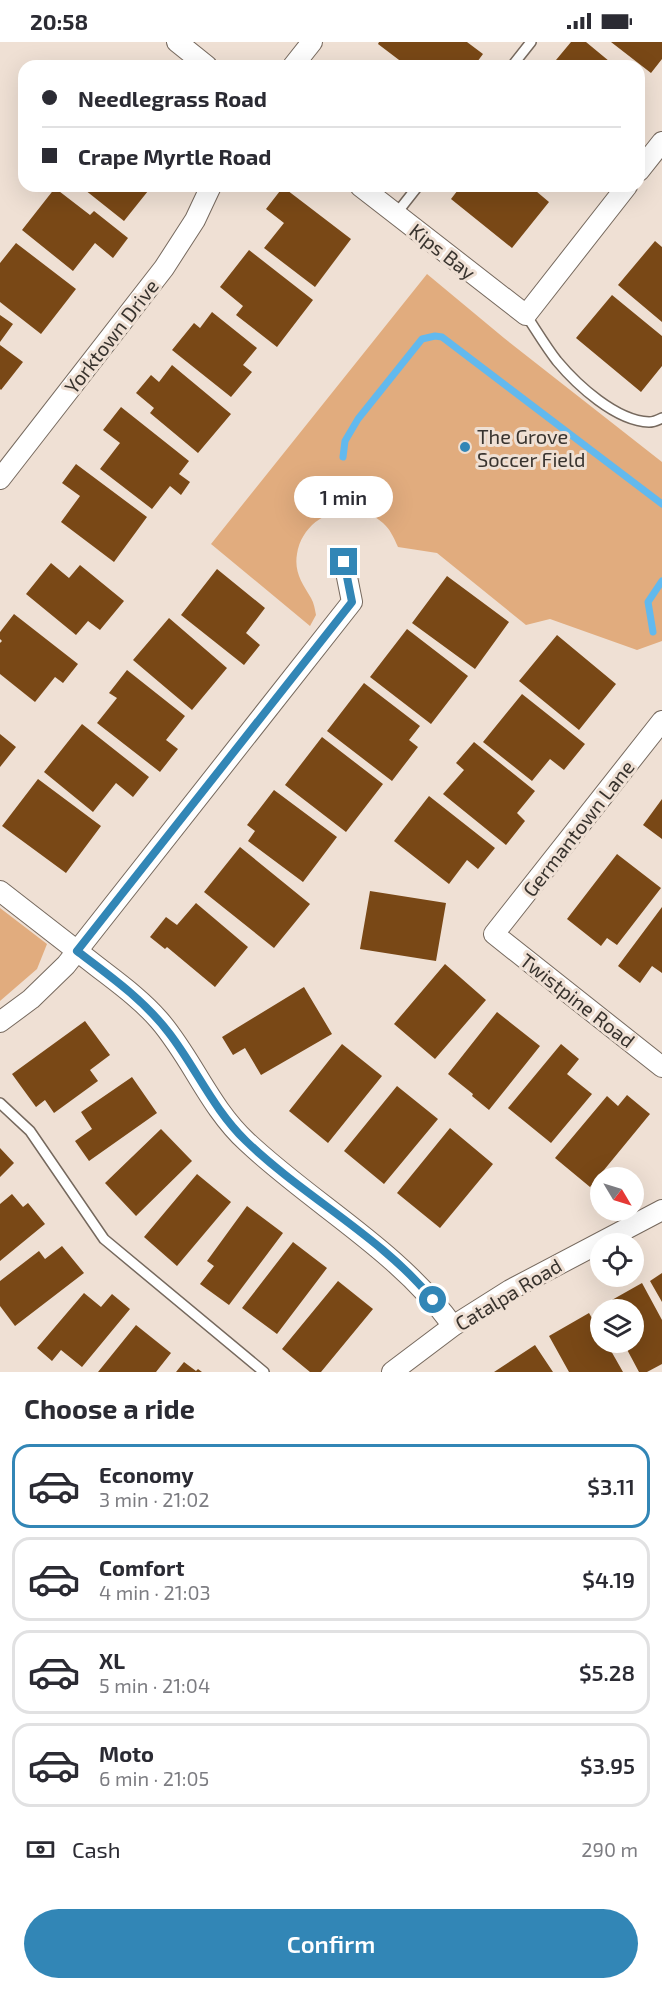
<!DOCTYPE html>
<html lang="en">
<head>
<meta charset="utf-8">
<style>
  :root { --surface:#fff; --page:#f2f2f3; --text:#2b2b33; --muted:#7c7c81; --line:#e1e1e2; --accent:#3286b6 }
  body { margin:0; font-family:"Exo 2",sans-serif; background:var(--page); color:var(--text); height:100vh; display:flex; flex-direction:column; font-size:22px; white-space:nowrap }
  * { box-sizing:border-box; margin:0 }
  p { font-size:20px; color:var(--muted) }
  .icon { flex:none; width:33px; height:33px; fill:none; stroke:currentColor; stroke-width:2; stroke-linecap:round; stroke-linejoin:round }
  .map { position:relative; height:1330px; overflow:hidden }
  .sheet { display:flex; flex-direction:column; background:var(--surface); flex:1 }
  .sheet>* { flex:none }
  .guide { position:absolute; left:18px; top:18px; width:627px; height:132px; border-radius:18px; box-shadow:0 6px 24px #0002; display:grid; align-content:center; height:132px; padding:0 24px; background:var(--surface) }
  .needle { width:39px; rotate:128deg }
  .fabs { position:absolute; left:590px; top:1125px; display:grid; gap:12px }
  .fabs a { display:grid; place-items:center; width:54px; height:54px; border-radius:50%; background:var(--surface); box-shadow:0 6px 24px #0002; font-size:30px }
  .end { position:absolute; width:27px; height:27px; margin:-14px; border:8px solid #3286b6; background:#fff; box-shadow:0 0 0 3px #fff }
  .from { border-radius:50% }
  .bubble { position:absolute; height:42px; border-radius:21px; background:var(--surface); box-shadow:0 6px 24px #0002; font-size:20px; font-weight:600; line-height:42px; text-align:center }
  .guide b { display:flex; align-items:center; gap:21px; height:57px; font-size:22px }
  .guide b+b { border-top:2px solid var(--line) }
  .guide i { width:15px; height:15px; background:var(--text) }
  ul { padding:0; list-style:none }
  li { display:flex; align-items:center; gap:18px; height:84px; margin:0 12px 9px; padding:0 12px; border:3px solid var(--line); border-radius:18px }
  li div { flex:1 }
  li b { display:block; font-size:22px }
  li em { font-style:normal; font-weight:600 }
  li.selected { border-color:var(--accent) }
  li>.icon { width:54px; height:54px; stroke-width:1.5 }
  h2 { padding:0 24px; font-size:27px; line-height:72px }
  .pay { display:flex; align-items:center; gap:15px; height:66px; padding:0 24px; font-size:22px }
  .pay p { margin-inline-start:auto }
  .button { display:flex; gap:12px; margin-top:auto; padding:12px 24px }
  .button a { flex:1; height:69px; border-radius:36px; background:var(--accent); color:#fff; font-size:24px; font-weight:600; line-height:69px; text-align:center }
  .status { display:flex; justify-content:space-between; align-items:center; height:42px; padding:0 30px; background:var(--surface); direction:ltr }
  .status svg { height:16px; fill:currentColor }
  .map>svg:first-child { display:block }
</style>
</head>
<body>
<div class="status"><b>20:58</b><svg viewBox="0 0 49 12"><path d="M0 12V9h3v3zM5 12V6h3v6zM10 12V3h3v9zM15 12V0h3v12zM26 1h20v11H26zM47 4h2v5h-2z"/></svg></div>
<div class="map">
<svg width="662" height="1330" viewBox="0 0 662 1330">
  <rect width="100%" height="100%" fill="#efe0d4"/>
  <!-- green -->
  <path fill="#e1ac7e" d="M427,232L504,296L662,420V599L637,608L550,577L526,583L437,511L398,505C394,496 390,487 383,481C353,454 303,472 297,512C294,530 302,541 311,556C314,561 315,568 316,573L310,584L211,502Z
    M0,866L47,902L37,927L0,959Z"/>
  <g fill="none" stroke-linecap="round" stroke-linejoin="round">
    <!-- stream -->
    <path stroke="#62b9ee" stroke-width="7" d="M343,415L345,399L358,377L422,297L435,294L442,295L662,462
      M653,590L648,560L662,539"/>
  </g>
  <!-- building -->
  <path fill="#794816" d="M379,0H467L483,12L474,24H407L378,2Z
    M571,0H586L615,24H551Z
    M611,0H662V17L651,31Z
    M80,144H152L124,179Z
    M461,144H467L472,148L475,144H530L549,160L512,206L451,157Z
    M283,145L351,197L315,245L264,206L284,181L266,167Z
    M55,146L90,173L94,169L128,196L113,216L95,201L73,229L22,188Z
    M655,199L662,205V280L618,243Z
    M16,201L76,247L41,292L0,260V221Z
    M249,208L313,258L277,305L236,273L243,264L220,245Z
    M612,253L662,294V324L641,350L576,296Z
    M212,270L257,306L243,323L252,330L231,355L172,308L194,281L200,286Z
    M0,273L13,282L0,300Z
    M0,303L23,320L1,348L0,347Z
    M172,323L231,372L198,411L150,371L154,366L136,351L151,333L159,340Z
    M121,365L189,419L179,432L190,440L181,453L170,444L152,467L100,427L120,401L103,388Z
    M76,422L147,475L114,520L61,480L80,454L62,441Z
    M51,521L69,536L80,523L124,559L100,588L88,579L76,593L26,552Z
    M217,527L265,566L246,591L260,603L244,623L181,573Z
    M447,534L509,580L475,627L412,581Z
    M14,572L78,622L63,641L55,635L35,660L0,632V601L2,599L0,597V590Z
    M169,576L227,626L192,668L133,618Z
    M407,587L468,634L431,682L370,635Z
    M557,593L616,642L579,688L519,639Z
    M127,628L185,674L166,698L178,707L160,730L97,681L117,656L109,651Z
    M364,641L420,684L409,698L418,705L392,739L327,689Z
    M522,652L585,702L564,728L550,717L532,739L483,700Z
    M82,682L149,735L133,755L116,741L93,770L44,730Z
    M0,692L16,705L0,725Z
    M322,695L383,742L346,790L285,743Z
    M474,700L535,749L517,771L525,779L506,803L443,752L464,728L456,721Z
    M38,737L101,784L66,831L2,784Z
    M274,748L337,795L303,840L248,799L255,789L247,783Z
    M429,754L495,806L478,827L467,818L449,842L394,799Z
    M662,757V797L643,783Z
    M240,805L310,862L274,906L204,850Z
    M617,812L661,846L617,903L607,896L601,904L567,877Z
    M370,849L446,861L436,919L360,907Z
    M196,861L248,905L215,945L167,905L165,907L150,895L166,875L177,883Z
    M662,865V931L652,924L640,941L618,924Z
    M445,922L486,958L435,1017L394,982Z
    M304,945L332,992L261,1033L245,1006L233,1013L222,995Z
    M497,970L540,1004L489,1068L472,1054L473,1052L448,1032Z
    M85,979L110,1013L90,1028L98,1039L54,1071L45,1058L36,1065L12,1032Z
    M342,1002L382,1034L328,1101L289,1069Z
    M561,1002L579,1017L567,1032L592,1052L551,1101L508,1066Z
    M132,1035L157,1071L89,1119L75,1099L92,1087L81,1070Z
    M397,1044L438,1077L384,1142L344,1109Z
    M627,1053L650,1072L590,1145L555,1116L607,1054L618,1064Z
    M450,1086L493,1122L440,1186L397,1151Z
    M161,1087L192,1119L136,1174L105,1141Z
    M0,1106L14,1121L0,1135Z
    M197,1132L231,1160L177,1224L144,1195Z
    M12,1152L23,1165L28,1161L45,1182L0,1219V1162Z
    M247,1164L283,1191L229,1263L200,1242L214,1224L207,1219Z
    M293,1200L327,1226L277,1292L242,1266Z
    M62,1204L84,1231L15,1284L0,1264V1239L39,1209L45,1217Z
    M662,1231V1260L650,1239Z
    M338,1239L373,1267L321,1330H310L282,1307Z
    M642,1241L662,1278V1322L647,1330H639L623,1300H633V1268H605L603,1263Z
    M84,1251L101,1265L112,1252L130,1267L82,1325L61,1308L52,1319L37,1306Z
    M589,1271L600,1290V1300H606L623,1330H569L549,1294Z
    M136,1283L171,1311L156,1330H98Z
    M535,1303L553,1330H494Z
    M184,1320L196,1329L198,1327L202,1330H176Z"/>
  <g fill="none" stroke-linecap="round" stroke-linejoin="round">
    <defs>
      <path id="lane" d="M512,24L531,0
        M396,172L418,144
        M526,273C536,288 546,305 557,319C577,343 616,379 649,380C653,380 658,378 662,376
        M0,1061L30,1089L104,1197L264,1330"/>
      <path id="street" d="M177,0L207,24
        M293,24L312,0
        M639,129L662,100
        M360,144L526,273L627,144
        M0,437L164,226L195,178L211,144
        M662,679L494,892L662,1025
        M0,849C30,872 60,896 90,919C114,938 139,955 159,978C192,1016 209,1065 247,1100C314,1163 398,1208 453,1284
        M0,980L31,957L66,923L352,560L344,520
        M392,1330L453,1284L510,1248L662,1168"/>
    </defs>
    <!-- lane casing -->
    <use href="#lane" stroke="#76695e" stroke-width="12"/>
    <!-- street casing -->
    <use href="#street" stroke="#76695e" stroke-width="22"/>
    <!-- lane -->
    <use href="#lane" stroke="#fff" stroke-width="9"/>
    <!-- street -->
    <use href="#street" stroke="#fff" stroke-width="20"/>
  </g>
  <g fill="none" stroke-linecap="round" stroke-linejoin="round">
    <!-- route -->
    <path stroke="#3286b6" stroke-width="8" d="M344,520L352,560L77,909C110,934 144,958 169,991C196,1026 213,1067 246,1099C304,1155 382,1195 433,1258"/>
  </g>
  <!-- markers -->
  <circle fill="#3286b6" stroke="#efe0d4" stroke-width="2" cx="465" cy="405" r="6"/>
  <g text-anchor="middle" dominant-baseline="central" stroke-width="6" stroke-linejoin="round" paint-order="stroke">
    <!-- street labels -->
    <g font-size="20" fill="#38332e" stroke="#efe0d4">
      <text transform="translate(443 209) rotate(38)">Kips Bay</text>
      <text transform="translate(111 294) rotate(-52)">Yorktown Drive</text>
      <text transform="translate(578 786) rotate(-52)">Germantown Lane</text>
      <text transform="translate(578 958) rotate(38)">Twistpine Road</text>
      <text transform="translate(508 1252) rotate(-31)">Catalpa Road</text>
    </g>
    <!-- poi labels -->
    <g font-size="20" fill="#38332e" stroke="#efe0d4" text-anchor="start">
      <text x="477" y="394">The Grove<tspan x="477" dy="23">Soccer Field</tspan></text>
    </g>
  </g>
</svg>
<div class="fabs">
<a><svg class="needle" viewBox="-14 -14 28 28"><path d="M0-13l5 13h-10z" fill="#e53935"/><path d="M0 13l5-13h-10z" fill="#7c7c81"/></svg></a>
<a><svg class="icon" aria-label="locate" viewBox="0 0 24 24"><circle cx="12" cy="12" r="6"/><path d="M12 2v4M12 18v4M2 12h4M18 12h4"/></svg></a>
<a><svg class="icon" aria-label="layers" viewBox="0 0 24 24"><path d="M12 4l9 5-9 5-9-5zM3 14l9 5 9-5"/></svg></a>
</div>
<i class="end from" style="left:433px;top:1258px"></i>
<i class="end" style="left:344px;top:520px"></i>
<div class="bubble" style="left:294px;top:434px;width:99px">1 min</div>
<div class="guide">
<b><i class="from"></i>Needlegrass Road</b>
<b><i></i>Crape Myrtle Road</b>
</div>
</div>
<section class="sheet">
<h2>Choose a ride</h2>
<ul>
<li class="selected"><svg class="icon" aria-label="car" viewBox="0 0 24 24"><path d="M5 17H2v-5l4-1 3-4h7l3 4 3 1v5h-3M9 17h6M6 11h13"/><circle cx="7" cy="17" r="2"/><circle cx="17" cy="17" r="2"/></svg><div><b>Economy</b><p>3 min · 21:02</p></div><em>$3.11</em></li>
<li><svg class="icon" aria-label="car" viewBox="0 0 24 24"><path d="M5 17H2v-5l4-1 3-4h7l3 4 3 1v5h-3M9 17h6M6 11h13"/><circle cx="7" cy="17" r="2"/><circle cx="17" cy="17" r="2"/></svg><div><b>Comfort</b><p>4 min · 21:03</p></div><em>$4.19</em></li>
<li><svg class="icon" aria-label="car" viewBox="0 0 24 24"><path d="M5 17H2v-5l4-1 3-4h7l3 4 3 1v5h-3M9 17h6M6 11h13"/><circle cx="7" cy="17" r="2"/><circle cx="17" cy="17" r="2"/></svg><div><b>XL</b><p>5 min · 21:04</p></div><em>$5.28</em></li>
<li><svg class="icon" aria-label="car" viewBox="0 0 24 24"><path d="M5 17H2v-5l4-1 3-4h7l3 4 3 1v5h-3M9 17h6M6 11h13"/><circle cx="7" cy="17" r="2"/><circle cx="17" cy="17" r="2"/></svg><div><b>Moto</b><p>6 min · 21:05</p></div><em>$3.95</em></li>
</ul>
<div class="pay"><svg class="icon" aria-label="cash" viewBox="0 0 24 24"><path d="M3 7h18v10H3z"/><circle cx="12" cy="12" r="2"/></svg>Cash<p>290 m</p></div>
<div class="button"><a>Confirm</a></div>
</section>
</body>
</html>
